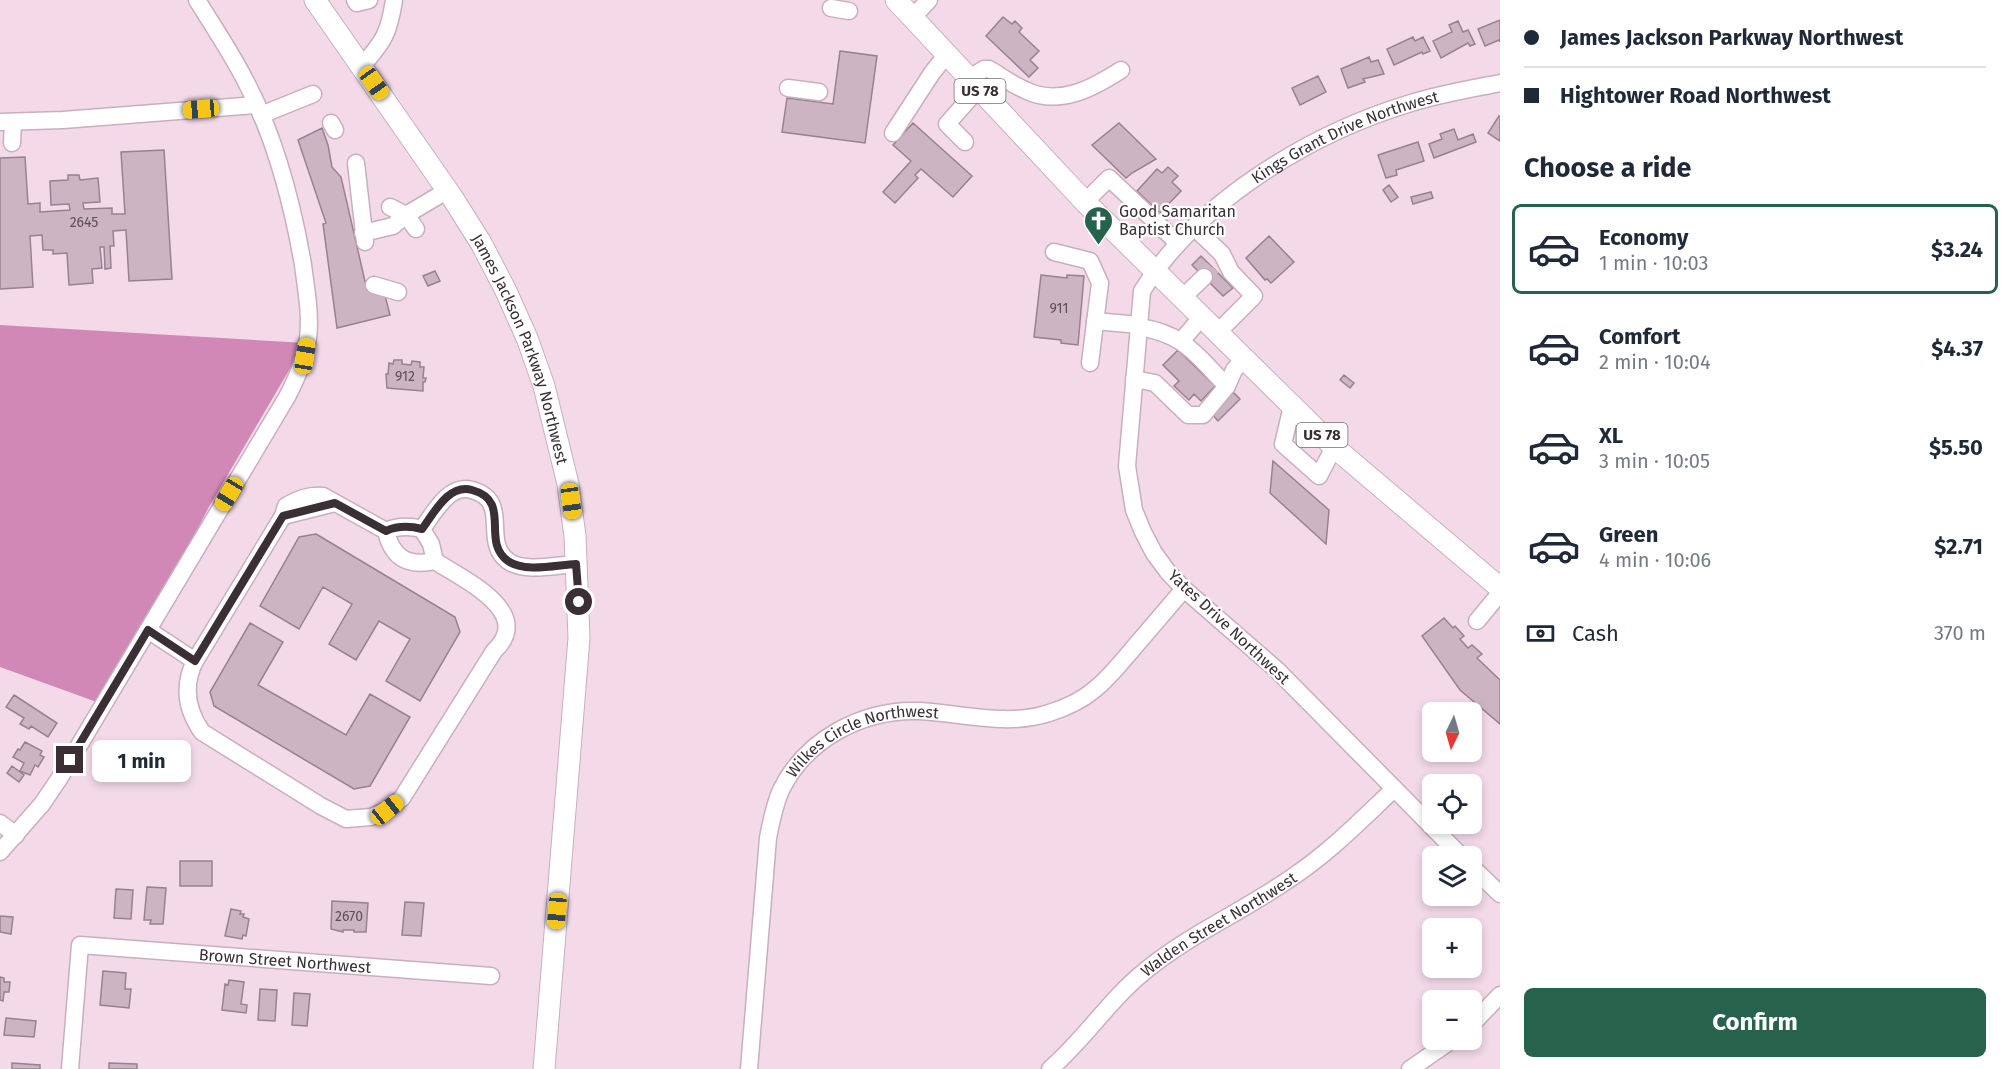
<!DOCTYPE html>
<html lang="en">
<head>
<meta charset="utf-8">
<style>
  :root { --surface:#fff; --page:#f6f6f7; --text:#1f2937; --muted:#747a83; --line:#e0e1e3; --accent:#27624d }
  body { margin:0; font-family:"Fira Sans",sans-serif; background:var(--page); color:var(--text); height:100vh; display:flex; flex-direction:column; font-size:22px; white-space:nowrap }
  * { box-sizing:border-box; margin:0 }
  p { font-size:20px; color:var(--muted) }
  .icon { flex:none; width:33px; height:33px; fill:none; stroke:currentColor; stroke-width:2; stroke-linecap:round; stroke-linejoin:round }
  .map { position:relative; flex:1; overflow:hidden }
  .sheet { display:flex; flex-direction:column; background:var(--surface); width:510px }
  .sheet>* { flex:none }
  .top-card { display:grid; align-content:center; height:132px; padding:0 24px; background:var(--surface) }
  .needle { width:39px; rotate:185deg }
  .fabs { position:absolute; left:1422px; top:702px; display:grid; gap:12px }
  .fabs a { display:grid; place-items:center; width:60px; height:60px; border-radius:9px; background:var(--surface); box-shadow:0 3px 9px #0003; font-size:30px }
  .end { position:absolute; width:27px; height:27px; margin:-14px; border:8px solid #392f35; background:#fff; box-shadow:0 0 0 3px #fff }
  .from { border-radius:50% }
  .bubble { position:absolute; height:42px; border-radius:9px; background:var(--surface); box-shadow:0 3px 9px #0003; font-size:20px; font-weight:700; line-height:42px; text-align:center }
  .car { position:absolute; width:18px; height:36px; margin:-18px -9px; border-radius:8px; box-shadow:0 0 4px 2px #0007; background:linear-gradient(#f5c518 24%,#345 0 40%,#f5c518 0 76%,#345 0 86%,#f5c518 0) }
  .top-card b { display:flex; align-items:center; gap:21px; height:57px; font-size:22px }
  .top-card b+b { border-top:2px solid var(--line) }
  .top-card i { width:15px; height:15px; background:var(--text) }
  ul { padding:0; list-style:none }
  li { display:flex; align-items:center; gap:18px; height:90px; margin:0 12px 9px; padding:0 12px; border:3px solid transparent; border-radius:9px }
  li div { flex:1 }
  li b { display:block; font-size:22px }
  li em { font-style:normal; font-weight:700 }
  li.selected { border-color:var(--accent) }
  li>.icon { width:54px; height:54px; stroke-width:1.5 }
  h2 { padding:0 24px; font-size:27px; line-height:72px }
  .pay { display:flex; align-items:center; gap:15px; height:66px; padding:0 24px; font-size:22px }
  .pay p { margin-inline-start:auto }
  .button { display:flex; gap:12px; margin-top:auto; padding:12px 24px }
  .button a { flex:1; height:69px; border-radius:9px; background:var(--accent); color:#fff; font-size:24px; font-weight:700; line-height:69px; text-align:center }
  main { display:flex; flex:1; min-height:0 }
  .map>svg:first-child { display:block }
</style>
</head>
<body>
<main>
<div class="map">
<svg width="1500" height="1069" viewBox="0 0 1500 1069">
  <rect width="100%" height="100%" fill="#f4dae9"/>
  <!-- forest -->
  <path fill="#d288b7" d="M0,325L305,343L210,505L105,705L0,667Z"/>
  <!-- building -->
  <path fill="#cdb4c3" stroke="#99818f" stroke-width="1.5" d="M1003,17L1012,24L1015,21L1022,28L1019,32L1039,51L1030,60L1038,68L1029,77L986,36Z
    M1500,20V42L1499,40L1485,46L1478,29Z
    M1458,21L1463,32L1468,30L1475,44L1470,46L1468,43L1441,58L1433,41L1452,32L1449,25Z
    M1413,37L1415,41L1423,37L1430,51L1423,54L1422,52L1394,65L1387,49Z
    M840,51L877,56L865,143L782,132L787,98L833,104Z
    M1369,57L1371,62L1378,60L1384,74L1363,79L1365,82L1348,88L1341,69Z
    M1318,76L1326,92L1300,105L1292,88Z
    M1499,116L1500,117V141L1488,133Z
    M913,123L972,176L953,197L921,169L915,175L918,178L895,203L883,192L911,161L893,145Z
    M1119,123L1156,159L1132,173L1126,178L1092,145Z
    M322,128L328,145L332,167L341,177L367,290L384,292L390,315L337,328L323,224L326,223L298,140Z
    M1454,129L1458,140L1473,134L1476,142L1434,158L1429,144L1442,139L1440,134Z
    M1418,142L1424,161L1396,170L1397,175L1386,178L1378,155Z
    M164,150L172,279L129,281L126,230L113,231L114,246H110L111,268L105,269L104,247H100L102,268L92,269L93,283L69,285L67,253L53,254V250H43L42,235L30,236L33,287L0,289V158L25,157L28,204L40,203V212L70,210L69,204L51,205L50,181L68,180V175H79L80,180L98,178L100,202L83,203L84,209L112,208V214H125L121,152Z
    M1168,167L1178,176L1172,182L1181,191L1160,213L1137,191L1157,169L1162,173Z
    M1389,185L1398,197L1391,202L1383,190Z
    M1431,192L1433,198L1413,204L1411,197Z
    M1269,236L1294,262L1271,283L1267,279L1265,280L1246,258Z
    M1201,256L1233,288L1223,296L1192,265Z
    M435,271L440,281L428,286L423,276Z
    M1041,275L1067,278V275L1084,276L1078,345L1061,343V340L1034,337Z
    M1178,350L1215,386L1201,401L1194,394L1189,400L1174,386L1179,381L1163,365Z
    M394,360H402V364L411,365L412,361L420,362V367H424L423,378H426L425,382H423V391L387,388L386,374H388L389,363L393,364Z
    M1344,375L1354,383L1350,388L1340,380Z
    M1233,392L1240,399L1218,421L1211,413Z
    M1273,461L1329,510L1326,544L1270,493Z
    M316,534L455,617L460,632L420,701L386,681L410,639L379,621L356,660L329,644L352,604L323,587L299,629L260,606L299,537Z
    M1444,618L1453,628L1455,626L1464,636L1460,639L1468,648L1472,645L1482,654L1477,658L1500,680V724L1460,690L1422,636Z
    M250,623L283,642L258,685L346,735L370,694L410,717L370,786L354,789L214,706L210,692Z
    M14,695L57,723L48,737L31,726L29,729L20,724L24,718L6,707Z
    M25,742L42,751L40,755L44,757L38,767L35,765L30,775L20,771L24,763L13,757L18,749L20,750Z
    M12,766L24,775L19,782L7,773Z
    M180,861H212V886H180Z
    M147,887L166,888L163,924H150L151,920H144Z
    M116,889L133,890L131,919L114,918Z
    M332,901L368,903L366,932H354V930H343V932L331,929Z
    M405,902L424,903L421,936L402,935Z
    M231,909L241,911L240,914H244L243,917L249,919L246,936L243,935L242,939L225,936Z
    M0,916L13,917L11,934L0,932Z
    M103,971L126,973L125,989H131L129,1008L100,1005Z
    M0,977L4,978V982H10L9,992H4L3,1001L0,1000Z
    M229,980L244,982L241,1004L247,1005L246,1013L222,1010L225,984L228,985Z
    M260,989L277,990L275,1021L258,1020Z
    M294,993L310,994L307,1026L292,1025Z
    M6,1018L36,1021L34,1037L4,1035Z
    M12,1063L40,1065V1069H12Z
    M109,1063L137,1064V1069H109Z"/>
  <g fill="none" stroke-linecap="round" stroke-linejoin="round">
    <!-- minor-tunnel -->
    <path stroke="#cfb8c5" stroke-width="16" stroke-dasharray="16 8" stroke-linecap="butt" d="M1204,277L1212,267"/>
    <defs>
      <g id="minor">
        <path d="M355,0L357,3L369,0"/>
        <path d="M831,8L849,11"/>
        <path d="M913,17L929,0"/>
        <path d="M362,66C384,41 389,33 394,0"/>
        <path d="M970,78L984,69H989C1001,76 1013,85 1025,90C1059,107 1093,88 1121,70"/>
        <path d="M788,88L819,92"/>
        <path d="M261,115L313,94"/>
        <path d="M0,122L63,120L257,105"/>
        <path d="M331,123L335,130"/>
        <path d="M893,133L932,73L947,54"/>
        <path d="M965,142L947,124L978,89"/>
        <path d="M12,143L13,122"/>
        <path d="M356,163L365,242"/>
        <path d="M1085,202L1109,178L1178,243"/>
        <path d="M390,207L406,215L416,229"/>
        <path d="M1194,227L1222,254L1231,272L1254,296L1217,333"/>
        <path d="M363,233L393,226L406,215L448,190"/>
        <path d="M1054,252L1090,261L1100,283L1090,363"/>
        <path d="M374,285L398,292"/>
        <path d="M1182,298L1204,277"/>
        <path d="M1095,321L1139,325"/>
        <path d="M1139,327C1185,334 1196,355 1227,386"/>
        <path d="M1182,340L1201,318"/>
        <path d="M1134,379L1155,383L1188,415H1203L1227,386L1234,370L1244,359"/>
        <path d="M1292,406L1283,444L1319,476L1334,447"/>
        <path d="M283,516L335,503"/>
        <path d="M422,529C410,526 397,526 386,531L323,496C308,495 298,499 286,506L283,516L195,661C183,685 186,709 202,732L321,806L346,819L371,817L387,810L402,798L494,651C536,612 462,579 435,561L431,544L422,529C434,513 449,483 472,490C512,501 481,541 508,561C525,573 556,565 576,564"/>
        <path d="M386,531C392,558 408,567 435,561"/>
        <path d="M1477,621L1500,593"/>
        <path d="M148,630L195,661"/>
        <path d="M0,823L16,835"/>
        <path d="M0,852L42,804L59,779L287,397C297,378 305,360 308,338C311,314 306,289 303,265C292,201 275,136 244,78C230,51 213,26 197,0"/>
        <path id="s1" d="M1461,856L1277,670L1184,589L1168,572L1154,553L1143,532L1134,510L1127,466L1142,291C1198,201 1311,133 1411,103C1440,94 1470,89 1500,83"/>
        <path d="M1472,867L1500,894"/>
        <path d="M1472,1024L1500,995"/>
        <path id="s2" d="M70,1069L80,945L491,976"/>
        <path id="s3" d="M749,1069L768,838C771,822 774,806 781,790C806,739 863,709 919,711C961,713 1008,727 1049,713C1065,708 1081,701 1094,690C1108,679 1119,665 1131,651C1149,630 1167,609 1184,589"/>
        <path id="s4" d="M1050,1069C1085,1039 1109,1000 1145,971C1190,934 1244,911 1291,878C1329,853 1361,820 1394,789"/>
        <path d="M1410,1069L1452,1040"/>
      </g>
      <g id="major">
        <path id="s5" d="M315,0L452,197L481,243L505,289L527,338L544,386L568,484L575,536L579,638L544,1069"/>
        <path d="M896,0L1085,202L1334,447L1500,588"/>
      </g>
    </defs>
    <!-- minor casing -->
    <use href="#minor" stroke="#c8afbe" stroke-width="19"/>
    <!-- major casing -->
    <use href="#major" stroke="#c8afbe" stroke-width="23"/>
    <!-- minor -->
    <use href="#minor" stroke="#fff" stroke-width="16"/>
    <!-- major -->
    <use href="#major" stroke="#fff" stroke-width="21"/>
  </g>
  <g fill="none" stroke-linecap="round" stroke-linejoin="round">
    <!-- route -->
    <path stroke="#392f35" stroke-width="8" d="M70,760L148,630L195,661L283,516L335,503L386,531C397,526 410,526 422,529C434,513 449,483 472,490C513,501 480,541 508,561C525,573 556,565 576,564L579,602"/>
  </g>
  <!-- icons -->
  <defs>
    <symbol id="church-pin" viewBox="-11 -11 22 30"><path d="M0 17L-7.5 6A9.5 9.5 0 1 1 7.5 6Z" fill="#27624d" stroke="#fff"/><path d="M-1.2-6h2.4v3.5h3.3v2.4h-3.3V6h-2.4V-.1h-3.3v-2.4h3.3Z" fill="#fff"/></symbol>
  </defs>
  <g fill-rule="evenodd">
    <use href="#church-pin" x="1082" y="204" width="33" height="45"/>
  </g>
  <g text-anchor="middle" dominant-baseline="central" stroke-width="4.5" stroke-linejoin="round" paint-order="stroke">
    <!-- number labels -->
    <g font-size="14" fill="#5e5058">
      <text x="84" y="222">2645</text>
      <text x="1059" y="308">911</text>
      <text x="405" y="376">912</text>
      <text x="349" y="916">2670</text>
    </g>
    <!-- shield labels -->
    <g fill="#fff" stroke="#746d72" stroke-width="1.5">
      <rect x="954.5" y="79" width="51" height="24" rx="4.5"/>
      <rect x="1296.5" y="423" width="51" height="24" rx="4.5"/>
    </g>
    <g font-size="15" font-weight="bold" fill="#392f35">
      <text x="980" y="91">US 78</text>
      <text x="1322" y="435">US 78</text>
    </g>
    <!-- street labels -->
    <g font-size="16" fill="#392f35" stroke="#fff">
      <text stroke="none"><textPath href="#s1" startOffset="960">Kings Grant Drive Northwest</textPath></text>
      <text stroke="none"><textPath href="#s5" startOffset="408">James Jackson Parkway Northwest</textPath></text>
      <text transform="translate(1229 627) rotate(43)">Yates Drive Northwest</text>
      <text stroke="none"><textPath href="#s3" startOffset="384">Wilkes Circle Northwest</textPath></text>
      <text stroke="none"><textPath href="#s4" startOffset="224">Walden Street Northwest</textPath></text>
      <text stroke="none"><textPath href="#s2" startOffset="330">Brown Street Northwest</textPath></text>
    </g>
    <!-- poi labels -->
    <g font-size="16" fill="#392f35" stroke="#fff" text-anchor="start">
      <text x="1119" y="211">Good Samaritan<tspan x="1119" dy="18">Baptist Church</tspan></text>
    </g>
  </g>
</svg>
<div class="fabs">
<a><svg class="needle" viewBox="-14 -14 28 28"><path d="M0-13l5 13h-10z" fill="#e53935"/><path d="M0 13l5-13h-10z" fill="#747a83"/></svg></a>
<a><svg class="icon" aria-label="locate" viewBox="0 0 24 24"><circle cx="12" cy="12" r="6"/><path d="M12 2v4M12 18v4M2 12h4M18 12h4"/></svg></a>
<a><svg class="icon" aria-label="layers" viewBox="0 0 24 24"><path d="M12 4l9 5-9 5-9-5zM3 14l9 5 9-5"/></svg></a>
<a>+</a>
<a>−</a>
</div>
<i class="end from" style="left:579px;top:602px"></i>
<i class="end" style="left:70px;top:760px"></i>
<div class="bubble" style="left:92px;top:740px;width:99px">1 min</div>
<i class="car" style="left:374px;top:83px;rotate:145deg"></i>
<i class="car" style="left:201px;top:109px;rotate:265deg"></i>
<i class="car" style="left:305px;top:356px;rotate:9deg"></i>
<i class="car" style="left:229px;top:494px;rotate:211deg"></i>
<i class="car" style="left:571px;top:501px;rotate:172deg"></i>
<i class="car" style="left:387px;top:810px;rotate:51deg"></i>
<i class="car" style="left:557px;top:911px;rotate:185deg"></i>
</div>
<section class="sheet">
<div class="top-card">
<b><i class="from"></i>James Jackson Parkway Northwest</b>
<b><i></i>Hightower Road Northwest</b>
</div>
<h2>Choose a ride</h2>
<ul>
<li class="selected"><svg class="icon" aria-label="car" viewBox="0 0 24 24"><path d="M5 17H2v-5l4-1 3-4h7l3 4 3 1v5h-3M9 17h6M6 11h13"/><circle cx="7" cy="17" r="2"/><circle cx="17" cy="17" r="2"/></svg><div><b>Economy</b><p>1 min · 10:03</p></div><em>$3.24</em></li>
<li><svg class="icon" aria-label="car" viewBox="0 0 24 24"><path d="M5 17H2v-5l4-1 3-4h7l3 4 3 1v5h-3M9 17h6M6 11h13"/><circle cx="7" cy="17" r="2"/><circle cx="17" cy="17" r="2"/></svg><div><b>Comfort</b><p>2 min · 10:04</p></div><em>$4.37</em></li>
<li><svg class="icon" aria-label="car" viewBox="0 0 24 24"><path d="M5 17H2v-5l4-1 3-4h7l3 4 3 1v5h-3M9 17h6M6 11h13"/><circle cx="7" cy="17" r="2"/><circle cx="17" cy="17" r="2"/></svg><div><b>XL</b><p>3 min · 10:05</p></div><em>$5.50</em></li>
<li><svg class="icon" aria-label="car" viewBox="0 0 24 24"><path d="M5 17H2v-5l4-1 3-4h7l3 4 3 1v5h-3M9 17h6M6 11h13"/><circle cx="7" cy="17" r="2"/><circle cx="17" cy="17" r="2"/></svg><div><b>Green</b><p>4 min · 10:06</p></div><em>$2.71</em></li>
</ul>
<div class="pay"><svg class="icon" aria-label="cash" viewBox="0 0 24 24"><path d="M3 7h18v10H3z"/><circle cx="12" cy="12" r="2"/></svg>Cash<p>370 m</p></div>
<div class="button"><a>Confirm</a></div>
</section>
</main>
</body>
</html>
